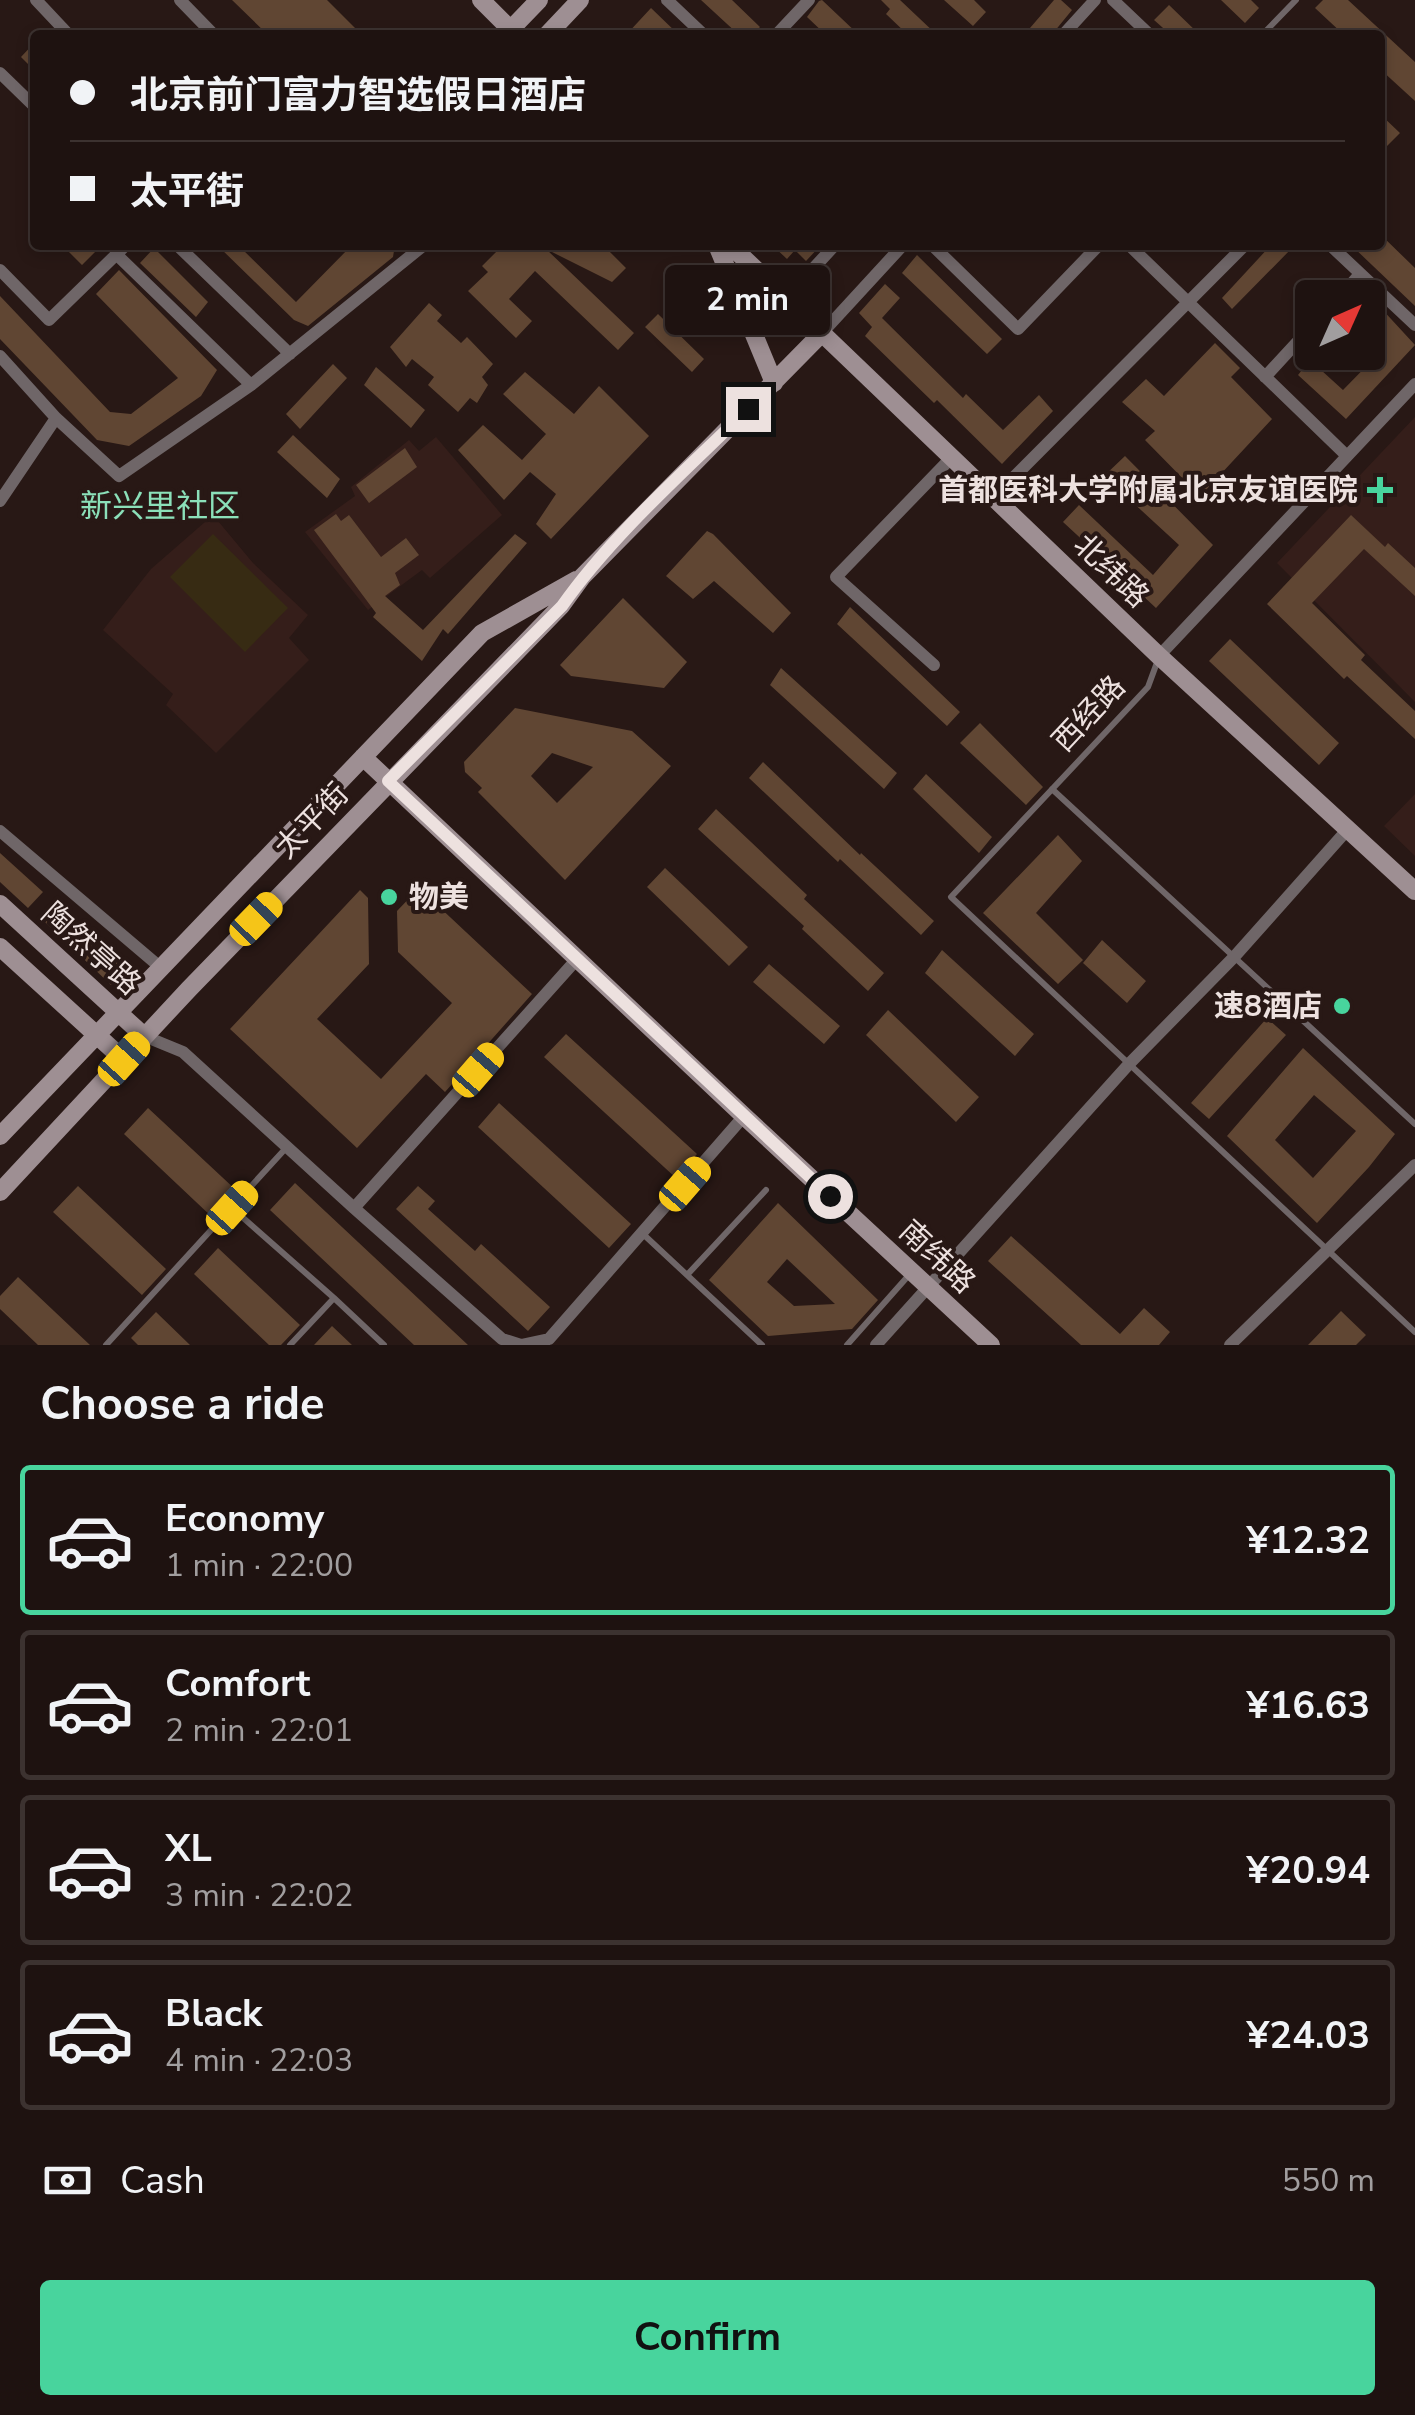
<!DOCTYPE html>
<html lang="en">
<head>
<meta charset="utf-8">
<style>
  :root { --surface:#1e1210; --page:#261b19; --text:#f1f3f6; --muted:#a19e9f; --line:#3c3230; --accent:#48d49d }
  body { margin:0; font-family:"Nunito Sans","Noto Sans SC",sans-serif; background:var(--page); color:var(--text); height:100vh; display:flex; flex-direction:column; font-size:38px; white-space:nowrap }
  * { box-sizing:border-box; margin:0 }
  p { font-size:32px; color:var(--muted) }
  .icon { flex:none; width:55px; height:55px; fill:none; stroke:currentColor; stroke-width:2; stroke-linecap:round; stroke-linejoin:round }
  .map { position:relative; height:1345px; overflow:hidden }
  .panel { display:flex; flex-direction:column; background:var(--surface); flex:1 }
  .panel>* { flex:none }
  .top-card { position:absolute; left:30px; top:30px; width:1355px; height:220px; border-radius:10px; box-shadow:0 5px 15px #0003,0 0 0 2px var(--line); display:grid; align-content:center; height:220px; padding:0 40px; background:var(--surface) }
  .needle { width:65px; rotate:45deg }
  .tools { position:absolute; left:1295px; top:280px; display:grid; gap:20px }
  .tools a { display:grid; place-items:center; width:90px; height:90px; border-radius:10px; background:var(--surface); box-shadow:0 5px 15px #0003,0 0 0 2px var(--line); font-size:50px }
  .end { position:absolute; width:45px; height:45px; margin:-22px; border:12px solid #ede1df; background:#111; box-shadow:0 0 0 5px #111 }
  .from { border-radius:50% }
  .bubble { position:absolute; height:70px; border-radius:10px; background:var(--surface); box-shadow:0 5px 15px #0003,0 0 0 2px var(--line); font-size:32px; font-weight:700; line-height:70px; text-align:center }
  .car { position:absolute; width:30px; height:60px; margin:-30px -15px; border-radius:12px; box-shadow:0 0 8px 2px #0007; background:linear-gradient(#f5c518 24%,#345 0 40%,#f5c518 0 76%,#345 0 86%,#f5c518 0) }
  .top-card b { display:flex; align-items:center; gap:35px; height:95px; font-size:38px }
  .top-card b+b { border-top:2px solid var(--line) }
  .top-card i { width:25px; height:25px; background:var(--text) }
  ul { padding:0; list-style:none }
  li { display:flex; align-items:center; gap:30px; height:150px; margin:0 20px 15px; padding:0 20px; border:5px solid var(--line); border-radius:10px }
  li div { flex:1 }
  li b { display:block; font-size:38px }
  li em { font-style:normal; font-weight:700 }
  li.selected { border-color:var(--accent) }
  li>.icon { width:90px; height:90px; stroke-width:1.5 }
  h2 { padding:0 40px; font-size:45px; line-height:120px }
  .pay { display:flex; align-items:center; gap:25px; height:110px; padding:0 40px; font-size:38px }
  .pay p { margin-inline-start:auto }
  .button { display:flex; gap:20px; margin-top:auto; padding:20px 40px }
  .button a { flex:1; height:115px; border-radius:10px; background:var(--accent); color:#111; font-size:40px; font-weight:700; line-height:115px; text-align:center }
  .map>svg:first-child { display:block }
</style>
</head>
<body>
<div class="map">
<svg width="1415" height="1345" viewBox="0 0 1415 1345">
  <rect width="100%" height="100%" fill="#281815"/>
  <!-- built -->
  <path fill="#351e1a" d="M1415,417V702L1277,563Z
    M436,437L502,515L430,578L422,570L368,610L305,532L355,496L351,487L409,440L419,451Z
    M213,515L253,563L308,615L289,638L309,660L216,753L166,705L173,694L103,630L151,569Z
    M1415,794V856L1384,826Z"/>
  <!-- green -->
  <path fill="#372b13" d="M213,534L288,608L245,652L170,577Z"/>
  <!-- building -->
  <path fill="#604633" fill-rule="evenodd" d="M232,0H327L362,35H268Z
    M701,0H732L760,27L752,35H739Z
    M822,0L859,35H826L807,17L819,1Z
    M881,0H900L937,35H908L886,14L890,9Z
    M944,0H974L986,12L973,26Z
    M1054,0H1061L1072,10L1054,32L1051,35H1024Z
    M1221,0H1251L1259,8L1245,23Z
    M1323,0H1348L1415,62V101L1380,69V35H1344L1315,8Z
    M1169,5L1200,35H1171L1154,20Z
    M651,8L679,35H626Z
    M35,42V71L21,57Z
    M1380,114L1400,133L1385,148L1380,143Z
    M1380,234L1415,268V306L1351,245H1380Z
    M62,245H102L82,265Z
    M217,245H238L296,302L352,245H395L393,257L308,326L294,320Z
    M503,245H603L626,268L612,282L546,249L634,333L618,350L535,271L509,299L532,321L516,338L468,291L488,272L482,266Z
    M772,245H821L806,261L795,250L787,259Z
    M1271,245H1295L1232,309L1222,298Z
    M154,248L208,302L196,317L140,263Z
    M917,255L1002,339L987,354L902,273Z
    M119,270L217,370L201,396L129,446L97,440L0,339V296L110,412L131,414L178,378L96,294Z
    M885,284L900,298L882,318L963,398L966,394L1003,430L1039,395L1053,411L1002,464L937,400L934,403L865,336L872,327L859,313Z
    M1368,294L1415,345L1346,419L1298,375L1310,360L1343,390L1387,345L1368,325Z
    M429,303L442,315L437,321L461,343L467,337L493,364L482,377L488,385L477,403L470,398L458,412L428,385L434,377L412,359L406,367L390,347Z
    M658,314L704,359L692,372L645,327Z
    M1215,343L1240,368L1231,377L1272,419L1205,491L1196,492L1145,440L1155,431L1122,402L1146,379L1164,396Z
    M333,364L347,378L300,429L286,414Z
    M376,367L425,410L411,428L364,385Z
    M525,372L574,414L599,386L649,436L551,539L536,524L556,494L530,472L504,500L458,450L483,425L522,460L546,434L503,394Z
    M293,435L340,479L327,498L277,452Z
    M405,448L417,467L369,503L356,485Z
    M1125,456L1213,545L1156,608L1063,522L1079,505L1153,575L1179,545L1104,476Z
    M336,514L341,521L349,515L381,557L406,538L419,555L395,573L400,585L385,596L423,630L515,534L527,543L448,634L443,629L422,661L373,617L376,613L314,530Z
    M1351,515L1385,547L1388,543L1415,568V596L1364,549L1312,603L1365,655L1361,660L1415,711V739L1347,676L1344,679L1267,604Z
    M707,531L713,534L791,613L773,633L714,581L693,599L666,576Z
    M623,598L687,662L664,688L571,676L560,665Z
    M850,607L960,712L947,726L837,624Z
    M1230,639L1339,743L1319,765L1209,661Z
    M781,668L897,773L884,789L770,685Z
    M515,708L632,731L671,766L565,880L478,792L482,788L465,772L464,762ZM552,753L593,767L557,803L531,776Z
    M980,723L1043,787L1026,805L960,743Z
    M763,762L860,855L861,853L934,921L921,935L840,859L838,862L749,778Z
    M926,774L992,837L979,853L913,789Z
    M716,809L807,895L804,899L884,973L868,991L802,929L804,926L698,829Z
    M1058,835L1082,861L1036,913L1083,960L1058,984L983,913Z
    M0,853L43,892L28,908L0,882Z
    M665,868L748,947L729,966L647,887Z
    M419,888L532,994L445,1092L426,1074L357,1148L230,1029L360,890L368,898L369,964L317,1019L381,1079L452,1003L398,952L397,911Z
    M60,907L126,969L111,985L45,922Z
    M1102,940L1146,981L1127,1003L1083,963Z
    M942,950L1034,1034L1015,1056L925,973Z
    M769,964L840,1026L824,1044L753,982Z
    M888,1010L979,1097L956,1122L866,1035Z
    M1267,1018L1286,1035L1209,1119L1191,1103Z
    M566,1034L697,1154L676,1178L544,1057Z
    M1303,1048L1395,1134L1369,1167L1317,1223L1227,1136ZM1314,1095L1356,1131L1313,1178L1275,1140Z
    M499,1103L631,1224L609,1248L478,1127Z
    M148,1108L237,1191L213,1218L124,1134Z
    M295,1183L468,1345H414L270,1210Z
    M78,1186L166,1269L142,1295L53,1212Z
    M418,1186L435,1201L428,1209L475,1251L481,1244L550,1307L528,1331L396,1209Z
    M778,1203L878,1300L852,1329L768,1336L709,1280ZM787,1259L835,1304L794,1306L767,1282Z
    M1011,1236L1120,1334L1144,1308L1170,1332L1159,1345H1081L988,1261Z
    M218,1248L300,1325L281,1345H269L194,1274Z
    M18,1277L90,1345H38L0,1309V1296Z
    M1341,1311L1366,1335L1356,1345H1308Z
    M156,1312L190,1345H138L131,1338Z
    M332,1326L352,1345H314Z"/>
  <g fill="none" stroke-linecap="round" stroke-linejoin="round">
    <!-- lane -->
    <path stroke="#6f6668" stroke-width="6" d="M1262,35L1296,0
      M1159,657L1148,687L951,897L1415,1332
      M1052,789L1415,1124
      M232,1208L334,1298L290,1345
      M643,1234L762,1345
      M687,1275L766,1190
      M334,1298L384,1345
      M106,1345L286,1148
      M847,1345L909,1275"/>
    <!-- street -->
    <path stroke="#6f6668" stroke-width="12" d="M36,0L69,35
      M180,0L214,35
      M667,0L704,35
      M1113,0L1150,35
      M776,35L809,0
      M1063,35L1095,0
      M0,73L35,107
      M177,245L290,354
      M932,245L1018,329L1099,245
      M1129,245L1347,456
      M1330,245L1415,325
      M117,255L251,385
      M0,270L49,320L126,245
      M786,298L835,245
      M1339,298L1360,274
      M823,332L903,245
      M0,356L56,418L119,476L251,385L424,245
      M1265,377L1312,326
      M994,497L1245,245
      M0,501L56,418
      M1159,656L1415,384
      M934,665L836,577L952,457
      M0,831L160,967
      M144,1036L183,1052L354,1208L502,1339L521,1345L549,1339L744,1116
      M354,1208L577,959
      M876,1345L1129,1064L1235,956L1348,829
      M1230,1345L1415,1165"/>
    <!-- secondary -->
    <path stroke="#9e8f93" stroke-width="18" d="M481,0L516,35
      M511,29L539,0
      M547,35L580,0
      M717,245L774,383
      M730,245L1159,656L1415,891
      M363,757L744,1116L991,1345
      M0,904L144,1036
      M0,947L123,1059
      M0,1136L482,633L576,580
      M0,1192L189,989L561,606L582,577L823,332"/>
  </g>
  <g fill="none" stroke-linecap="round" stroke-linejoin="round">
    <!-- route -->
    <path stroke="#ede1df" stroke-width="12" d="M748,409C686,470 612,535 562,606L388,781L830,1196"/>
  </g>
  <!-- markers -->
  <g fill="#48d49d" stroke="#281815" stroke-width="4">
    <path d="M1375 475h10v10h10v10h-10v10h-10v-10h-10v-10h10z"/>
    <circle cx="389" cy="897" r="10"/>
    <circle cx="1342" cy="1006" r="10"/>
  </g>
  <g text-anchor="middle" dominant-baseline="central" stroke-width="8" stroke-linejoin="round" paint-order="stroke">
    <!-- poi labels -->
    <g font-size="30" font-weight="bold" fill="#ede1df" stroke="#281815" text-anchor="end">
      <text x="1358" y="490">首都医科大学附属北京友谊医院</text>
      <text x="409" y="897" text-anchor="start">物美</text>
      <text x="1322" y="1006">速8酒店</text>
    </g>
    <!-- street labels -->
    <g font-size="30" fill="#ede1df" stroke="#281815">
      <text transform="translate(1111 571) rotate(44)">北纬路</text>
      <text transform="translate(1089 714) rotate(-47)">西经路</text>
      <text transform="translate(312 821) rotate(-46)">太平街</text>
      <text transform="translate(91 949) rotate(42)">陶然亭路</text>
      <text transform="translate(937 1257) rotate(43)">南纬路</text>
    </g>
    <!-- neighbourhood labels -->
    <g font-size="32" fill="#8be0b9" stroke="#281815">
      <text x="160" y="506">新兴里社区</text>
    </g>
  </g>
</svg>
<div class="tools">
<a><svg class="needle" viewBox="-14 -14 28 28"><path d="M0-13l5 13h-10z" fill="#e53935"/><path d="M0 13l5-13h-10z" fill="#a19e9f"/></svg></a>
</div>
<i class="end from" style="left:830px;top:1196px"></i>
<i class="end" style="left:748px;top:409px"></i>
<div class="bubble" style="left:665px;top:265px;width:165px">2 min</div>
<i class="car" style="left:256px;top:919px;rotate:44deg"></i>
<i class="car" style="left:124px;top:1059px;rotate:42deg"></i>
<i class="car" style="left:478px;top:1070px;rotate:41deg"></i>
<i class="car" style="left:685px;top:1184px;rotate:41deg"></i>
<i class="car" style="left:232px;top:1208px;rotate:42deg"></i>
<div class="top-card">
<b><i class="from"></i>北京前门富力智选假日酒店</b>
<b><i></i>太平街</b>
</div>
</div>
<section class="panel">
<h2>Choose a ride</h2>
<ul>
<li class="selected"><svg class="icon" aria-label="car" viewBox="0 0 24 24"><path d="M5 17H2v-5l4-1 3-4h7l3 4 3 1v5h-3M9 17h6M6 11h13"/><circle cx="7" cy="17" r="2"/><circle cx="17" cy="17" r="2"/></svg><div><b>Economy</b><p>1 min · 22:00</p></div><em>¥12.32</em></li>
<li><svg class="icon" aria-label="car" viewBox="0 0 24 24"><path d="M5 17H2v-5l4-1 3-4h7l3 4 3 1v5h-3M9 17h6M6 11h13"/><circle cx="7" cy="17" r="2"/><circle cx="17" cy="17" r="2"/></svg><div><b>Comfort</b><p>2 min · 22:01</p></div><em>¥16.63</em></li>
<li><svg class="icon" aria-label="car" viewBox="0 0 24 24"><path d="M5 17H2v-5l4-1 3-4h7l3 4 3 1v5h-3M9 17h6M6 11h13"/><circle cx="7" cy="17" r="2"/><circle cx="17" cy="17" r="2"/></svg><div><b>XL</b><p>3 min · 22:02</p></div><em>¥20.94</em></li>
<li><svg class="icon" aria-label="car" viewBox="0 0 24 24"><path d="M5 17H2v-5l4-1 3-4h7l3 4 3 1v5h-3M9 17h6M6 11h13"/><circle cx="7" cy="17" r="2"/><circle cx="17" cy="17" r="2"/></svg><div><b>Black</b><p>4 min · 22:03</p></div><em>¥24.03</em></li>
</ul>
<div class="pay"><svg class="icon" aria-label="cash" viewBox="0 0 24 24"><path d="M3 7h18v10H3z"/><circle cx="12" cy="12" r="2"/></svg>Cash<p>550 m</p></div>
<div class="button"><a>Confirm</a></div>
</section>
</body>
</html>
